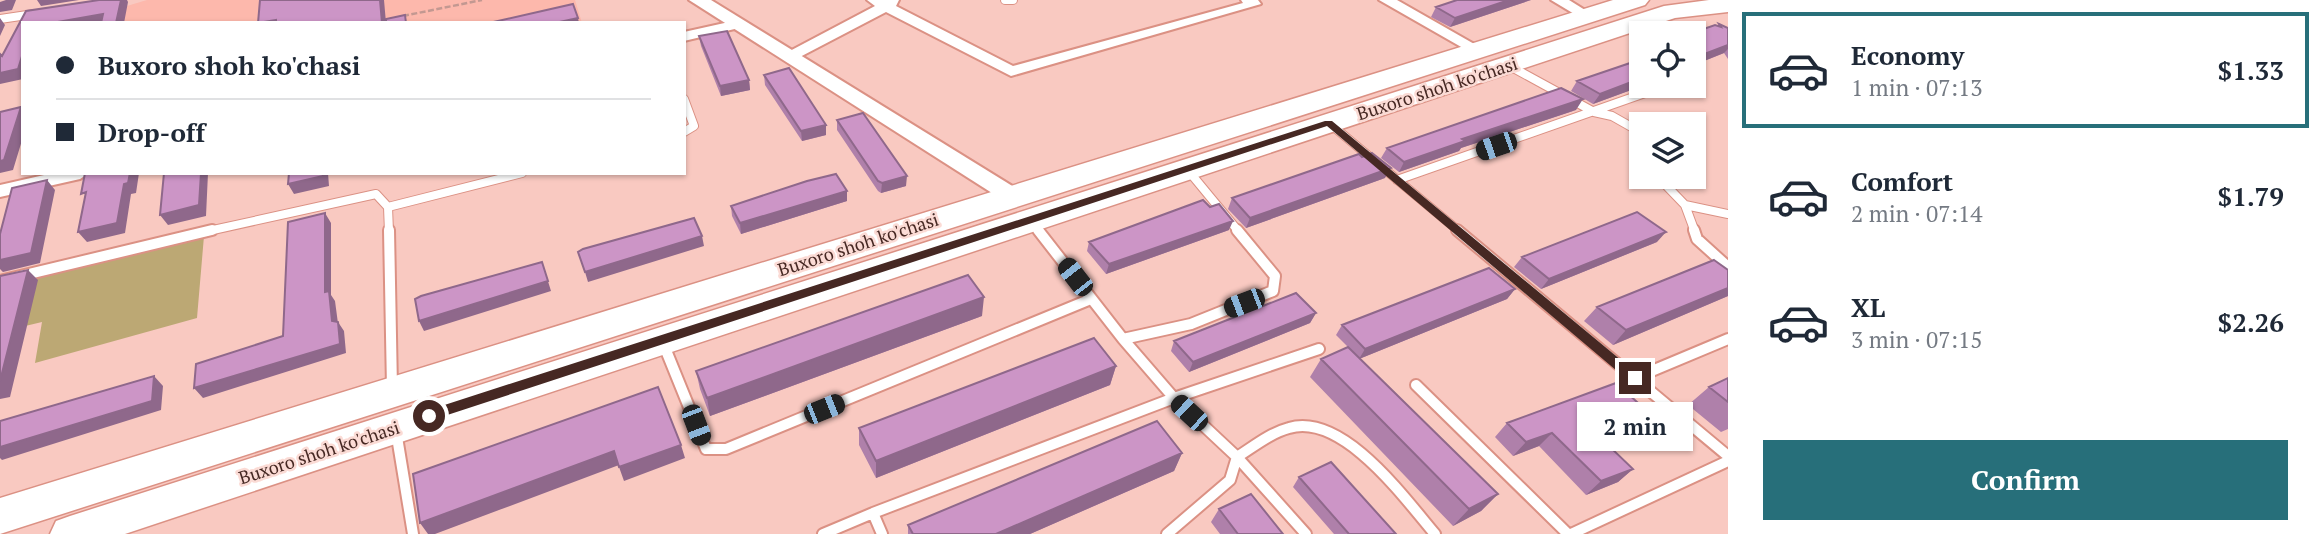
<!DOCTYPE html>
<html lang="en">
<head>
<meta charset="utf-8">
<style>
  :root { --surface:#fff; --page:#f2f2f3; --text:#1f2937; --muted:#747a83; --line:#e0e1e3; --accent:#276f7a }
  body { margin:0; font-family:"PT Serif",serif; background:var(--page); color:var(--text); height:100vh; display:flex; flex-direction:column; font-size:26px; white-space:nowrap }
  * { box-sizing:border-box; margin:0 }
  p { font-size:23px; color:var(--muted) }
  .icon { flex:none; width:38px; height:38px; fill:none; stroke:currentColor; stroke-width:2; stroke-linecap:round; stroke-linejoin:round }
  .map { position:relative; flex:1; overflow:hidden }
  .drawer { display:flex; flex-direction:column; background:var(--surface); width:595px }
  .drawer>* { flex:none }
  .hud { position:absolute; left:21px; top:21px; width:665px; height:154px; border-radius:0px; box-shadow:0 2px 5px #0004; display:grid; align-content:center; height:154px; padding:0 35px; background:var(--surface) }
  .tools { position:absolute; left:1629px; top:21px; display:grid; gap:14px }
  .tools a { display:grid; place-items:center; width:77px; height:77px; border-radius:0px; background:var(--surface); box-shadow:0 2px 5px #0004; font-size:35px }
  .end { position:absolute; width:32px; height:32px; margin:-16px; border:9px solid #462823; background:#fff; box-shadow:0 0 0 4px #fff }
  .from { border-radius:50% }
  .bubble { position:absolute; height:49px; border-radius:0px; background:var(--surface); box-shadow:0 2px 5px #0004; font-size:23px; font-weight:700; line-height:49px; text-align:center }
  .car { position:absolute; width:21px; height:42px; margin:-21px -10px; border-radius:9px; box-shadow:0 0 5px 2px #0007; background:linear-gradient(#222 24%,#8ab4d8 0 40%,#222 0 76%,#8ab4d8 0 86%,#222 0) }
  .hud b { display:flex; align-items:center; gap:24px; height:66px; font-size:26px }
  .hud b+b { border-top:2px solid var(--line) }
  .hud i { width:18px; height:18px; background:var(--text) }
  ul { padding:12px 0 0; list-style:none }
  li { display:flex; align-items:center; gap:21px; height:116px; margin:0 14px 10px; padding:0 21px; border:4px solid transparent; border-radius:0px }
  li div { flex:1 }
  li b { display:block; font-size:26px }
  li em { font-style:normal; font-weight:700 }
  li.selected { border-color:var(--accent) }
  li>.icon { width:63px; height:63px; stroke-width:1.5 }
  .primary-button { display:flex; gap:14px; margin-top:auto; padding:14px 35px }
  .primary-button a { flex:1; height:80px; border-radius:0px; background:var(--accent); color:#fff; font-size:28px; font-weight:700; line-height:80px; text-align:center }
  main { display:flex; flex:1; min-height:0 }
  .map>svg:first-child { display:block }
</style>
</head>
<body>
<main>
<div class="map">
<svg width="1728" height="534" viewBox="0 0 1728 534">
  <rect width="100%" height="100%" fill="#f9c9c1"/>
  <!-- built -->
  <path fill="#fdb8ac" d="M147,0H575L582,23H89L90,17Z"/>
  <!-- green -->
  <path fill="#bca874" d="M204,236L197,318L35,363L42,322L0,332V288Z"/>
  <g fill="none" stroke-linecap="round" stroke-linejoin="round">
    <defs>
      <path id="service-far1" d="M1005,0H1013
        M0,19L34,14
        M1508,65L1594,112L1612,116L1642,133
        M1694,75L1698,74
        M684,99L694,126L684,132
        M1329,123L1460,232
        M1187,169L1239,232
        M1658,177L1685,205L1695,232
        M1397,180L1665,86
        M1685,205L1728,214
        M388,207L522,173
        M1032,222L1040,232
        M204,232L376,194L388,207L389,232"/>
      <path id="service" d="M389,230L392,388
        M1038,230L1123,339L1174,398L1319,349
        M1457,230L1728,456
        M1694,230L1697,239L1728,267
        M0,281L212,230
        M1123,339L1191,324L1273,291L1275,276L1237,230
        M663,343L706,449H726L1091,299
        M1635,378L1728,339
        M1416,385L1568,534
        M396,431L413,534
        M823,534L873,513
        M882,534L873,513L1174,398L1237,457L1230,480L1167,534
        M1306,534L1237,457C1253,447 1270,433 1289,428C1343,412 1405,499 1435,534
        M1571,534L1728,461"/>
      <path id="minor" d="M867,0H899L896,6L1013,66L1243,3L1241,0H1258L1261,4L1011,76L886,12L796,59H786V53L875,6Z
        M1379,0H1397L1483,49L1480,52H1470Z
        M1551,0H1569L1593,15L1586,19L1581,18Z
        M738,20L743,21V27L684,41V32Z
        M53,173H89L80,179L0,197V185Z"/>
      <path id="tertiary" d="M689,0H711L1019,190L1022,195L1019,200H1003Z"/>
      <path id="primary" d="M1613,0H1649L1645,5L0,534V498Z
        M1709,0H1728V12L1675,18L125,534H50L56,521L70,516L1664,6Z"/>
    </defs>
    <!-- service-far1 casing -->
    <use href="#service-far1" stroke="#db9184" stroke-width="10"/>
    <!-- service casing -->
    <use href="#service" stroke="#db9184" stroke-width="14"/>
    <!-- minor casing -->
    <use href="#minor" stroke="#db9184" stroke-width="4"/>
    <!-- tertiary casing -->
    <use href="#tertiary" stroke="#db9184" stroke-width="4"/>
    <!-- primary casing -->
    <use href="#primary" stroke="#db9184" stroke-width="3"/>
    <!-- path -->
    <path stroke="#c39891" stroke-width="2.5" stroke-dasharray="6 2.5" stroke-linecap="butt" d="M403,16L482,0"/>
    <!-- service-far1 -->
    <use href="#service-far1" stroke="#fff" stroke-width="8"/>
    <!-- service -->
    <use href="#service" stroke="#fff" stroke-width="10"/>
    <!-- minor -->
    <use href="#minor" fill="#fff" fill-rule="evenodd"/>
    <!-- tertiary -->
    <use href="#tertiary" fill="#fff" fill-rule="evenodd"/>
    <!-- primary -->
    <use href="#primary" fill="#fff" fill-rule="evenodd"/>
  </g>
  <!-- wall -->
  <path fill="#af80aa" d="M1531,0L1450,27L1431,17L1436,7Z
    M1719,24L1728,28V59L1724,53L1694,65V33L1718,26Z
    M699,36L749,80L750,90L721,96L701,46Z
    M1642,59V86L1593,104L1571,91L1577,81Z
    M764,75L826,135L802,141L765,85Z
    M1576,110L1461,148L1459,151L1399,172L1381,158L1387,148Z
    M837,120L906,186L881,193L878,191L837,130Z
    M1385,178L1246,228L1228,209L1232,198Z
    M847,191V201L741,234L732,216L731,206Z
    M1229,230L1106,274L1087,251L1089,242Z
    M1657,242L1541,289L1514,267L1522,257Z
    M1728,270V296L1613,345L1584,321L1597,307Z
    M1515,289L1507,299L1359,359L1498,494L1481,511L1453,526L1310,377L1321,359L1353,352L1336,335L1342,325Z
    M1316,313L1310,323L1189,372L1171,351L1174,341Z
    M982,316L710,416L700,389L696,371Z
    M1116,366L1110,385L876,478L859,445V428Z
    M1728,378V429L1721,432L1688,405L1709,387Z
    M1616,383L1648,412L1633,426L1616,433L1604,422L1590,427L1633,469L1618,482L1586,495L1539,446L1513,456L1495,437L1507,423Z
    M1182,453L1174,471L1030,534H908V525Z
    M1299,477L1396,534H1334L1293,487Z
    M1219,509L1283,534H1220L1211,522Z"/>
  <!-- shaded-wall -->
  <path fill="#8f688b" d="M6,0H16L12,10L0,12V2Z
    M37,0H79L41,6Z
    M121,0H127L128,2L124,23H116Z
    M380,0H384L386,23H382Z
    M1509,0H1531L1450,27L1455,18Z
    M103,14L108,23H52Z
    M0,18L5,25L0,36Z
    M578,18L579,23H555Z
    M1728,45V49L1724,53L1694,65V58Z
    M23,53V79L0,84V73Z
    M1642,78V86L1593,104L1600,94Z
    M749,80L750,90L721,96L720,86Z
    M1583,99L1576,110L1461,148L1459,151L1399,172L1404,162L1462,139Z
    M21,107L23,109V137L13,170L0,173V161Z
    M826,125V135L802,141L801,131Z
    M1391,168L1385,178L1246,228L1250,218Z
    M130,173H139L136,193L131,194L125,233L87,242L78,232L124,184Z
    M201,173H208L206,216L168,225L160,215Z
    M323,173H328L329,186L294,194L288,184Z
    M907,176L906,186L881,193L882,183Z
    M47,180L55,190L40,263L3,272L0,269V260Z
    M847,191V201L741,234L740,223Z
    M325,213L331,223V295L335,301L339,331L332,321L325,292Z
    M1233,221L1229,230L1106,274L1109,264Z
    M1666,232L1657,242L1541,289L1549,279Z
    M702,236L704,246L588,282L585,272Z
    M542,262L551,291L424,331L419,321Z
    M28,270L38,280L10,397L0,399V381Z
    M1728,288V296L1613,345L1626,330Z
    M1515,289L1507,299L1359,359L1365,349Z
    M984,297L982,316L710,416L707,398Z
    M1316,313L1310,323L1189,372L1193,362Z
    M338,322L344,331L346,353L203,398L194,388Z
    M1116,366L1110,385L876,478V461Z
    M154,376L163,386L161,410L2,460L0,458V447Z
    M1618,408L1604,422L1570,435L1583,421Z
    M1648,412L1633,426L1616,433L1631,419Z
    M1552,433L1539,446L1513,456L1526,442Z
    M681,445L685,458L624,481L619,467Z
    M614,451L619,465L435,534H428L420,523Z
    M1182,453L1174,471L1030,534H996Z
    M1633,469L1618,482L1586,495L1601,481Z
    M1498,494L1481,511L1453,526L1469,509Z"/>
  <!-- building -->
  <path fill="#cc95c6" stroke="#8f688b" stroke-width="2" d="M99,0H121L116,23H101L103,14L52,23H23V53L18,69L0,73V54L2,56L26,11Z
    M260,0H380L382,23H276V20L258,23Z
    M1457,0H1509L1455,18L1436,7Z
    M573,4L578,18L555,23H489Z
    M405,15L406,23H386V19Z
    M1719,24L1728,28V45L1694,58V33H1692L1715,25L1721,27Z
    M727,31L749,80L720,86L699,36Z
    M1642,59V78L1600,94L1577,81Z
    M789,68L826,125L801,131L764,75Z
    M1561,88L1583,99L1462,139L1465,141L1404,162L1387,148Z
    M21,107L4,160L0,161V112Z
    M863,113L907,176L882,183L878,181L837,120Z
    M1372,153L1391,168L1250,218L1232,198L1359,154L1362,157Z
    M85,173H130L128,183L124,184L117,223L78,232L86,192L81,194Z
    M164,173H201L199,205L160,215Z
    M289,173H323V176L288,184Z
    M836,174L847,191L740,223L731,206L807,181Z
    M47,180L31,253L0,260V234L12,188Z
    M1203,200L1210,207L1219,204L1233,221L1109,264L1089,242Z
    M1637,212L1666,232L1549,279L1522,257Z
    M325,213V292L329,291L332,321L338,322L340,344L194,388L196,364L283,336L288,222Z
    M694,218L702,236L585,272L578,252L583,249Z
    M1714,260L1728,270V288L1626,330L1597,307Z
    M542,262L548,281L419,321L415,299L421,296Z
    M1489,268L1515,289L1365,349L1342,325Z
    M28,270L0,381V276Z
    M968,275L984,297L707,398L696,371Z
    M1296,293L1316,313L1193,362L1174,341Z
    M1094,338L1116,366L876,461L859,428Z
    M1348,347L1498,494L1469,509L1321,359Z
    M154,376L152,401L0,447V421Z
    M1728,378V402L1709,387Z
    M1616,383L1648,412L1631,419L1618,408L1583,421L1633,469L1601,481L1552,433L1526,442L1507,423Z
    M658,387L681,445L619,467L614,451L420,523L413,474Z
    M1157,421L1182,453L996,534H913L908,525Z
    M1331,462L1396,534H1349L1299,477Z
    M1251,494L1283,534H1238L1219,509Z"/>
  <!-- route -->
  <path fill="#462823" d="M1325,121H1332L1639,375V382H1630L1327,126L429,421L423,416L429,410Z"/>
  <g text-anchor="middle" dominant-baseline="central" stroke-width="5" stroke-linejoin="round" paint-order="stroke">
    <!-- street labels -->
    <g font-size="18" fill="#462823" stroke="#fbdbd5">
      <text transform="translate(1437 88) rotate(-18)">Buxoro shoh ko'chasi</text>
      <text transform="translate(858 244) rotate(-18)">Buxoro shoh ko'chasi</text>
      <text transform="translate(319 452) rotate(-18)">Buxoro shoh ko'chasi</text>
    </g>
  </g>
</svg>
<div class="tools">
<a><svg class="icon" aria-label="locate" viewBox="0 0 24 24"><circle cx="12" cy="12" r="6"/><path d="M12 2v4M12 18v4M2 12h4M18 12h4"/></svg></a>
<a><svg class="icon" aria-label="layers" viewBox="0 0 24 24"><path d="M12 4l9 5-9 5-9-5zM3 14l9 5 9-5"/></svg></a>
</div>
<i class="end from" style="left:429px;top:416px"></i>
<i class="end" style="left:1635px;top:378px"></i>
<div class="bubble" style="left:1577px;top:402px;width:116px">2 min</div>
<i class="car" style="left:1496px;top:146px;rotate:251deg"></i>
<i class="car" style="left:1075px;top:277px;rotate:322deg"></i>
<i class="car" style="left:1244px;top:303px;rotate:249deg"></i>
<i class="car" style="left:824px;top:409px;rotate:68deg"></i>
<i class="car" style="left:1189px;top:413px;rotate:313deg"></i>
<i class="car" style="left:696px;top:425px;rotate:159deg"></i>
<div class="hud">
<b><i class="from"></i>Buxoro shoh ko'chasi</b>
<b><i></i>Drop-off</b>
</div>
</div>
<section class="drawer">
<ul>
<li class="selected"><svg class="icon" aria-label="car" viewBox="0 0 24 24"><path d="M5 17H2v-5l4-1 3-4h7l3 4 3 1v5h-3M9 17h6M6 11h13"/><circle cx="7" cy="17" r="2"/><circle cx="17" cy="17" r="2"/></svg><div><b>Economy</b><p>1 min · 07:13</p></div><em>$1.33</em></li>
<li><svg class="icon" aria-label="car" viewBox="0 0 24 24"><path d="M5 17H2v-5l4-1 3-4h7l3 4 3 1v5h-3M9 17h6M6 11h13"/><circle cx="7" cy="17" r="2"/><circle cx="17" cy="17" r="2"/></svg><div><b>Comfort</b><p>2 min · 07:14</p></div><em>$1.79</em></li>
<li><svg class="icon" aria-label="car" viewBox="0 0 24 24"><path d="M5 17H2v-5l4-1 3-4h7l3 4 3 1v5h-3M9 17h6M6 11h13"/><circle cx="7" cy="17" r="2"/><circle cx="17" cy="17" r="2"/></svg><div><b>XL</b><p>3 min · 07:15</p></div><em>$2.26</em></li>
</ul>
<div class="primary-button"><a>Confirm</a></div>
</section>
</main>
</body>
</html>
